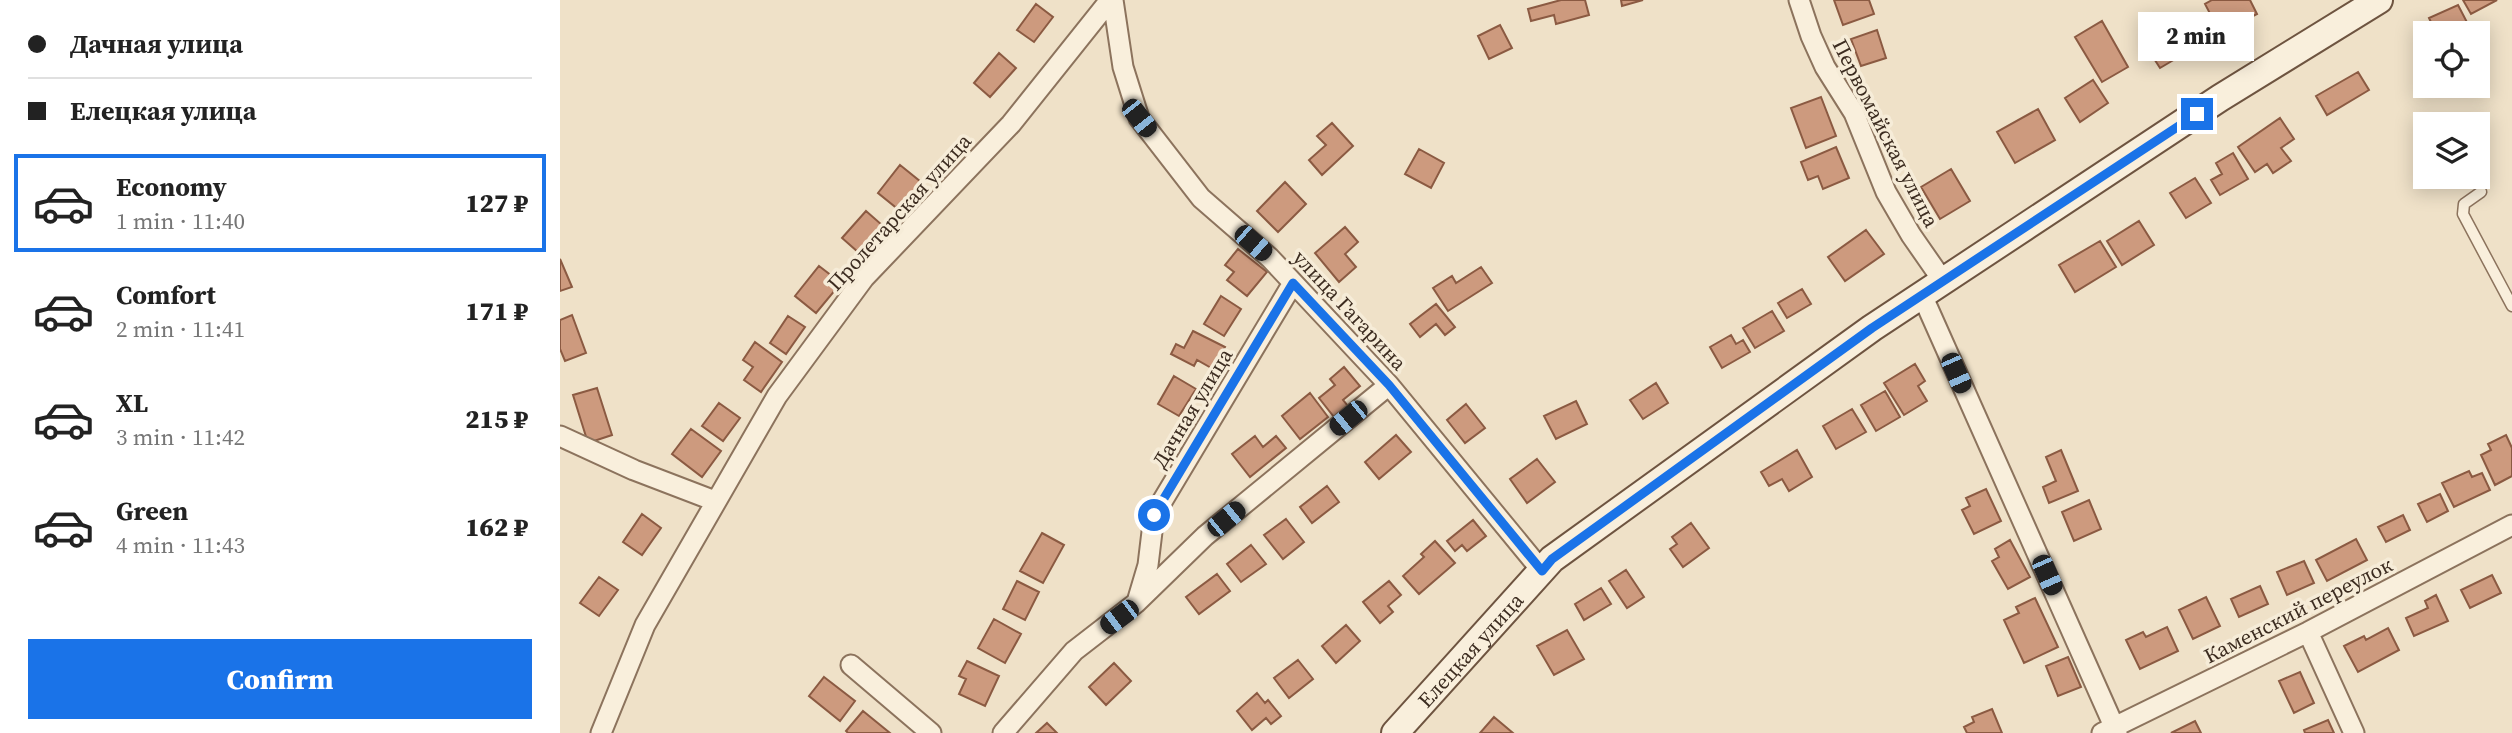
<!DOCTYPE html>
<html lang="en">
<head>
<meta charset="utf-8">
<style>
  :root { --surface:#fff; --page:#f6f6f6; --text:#222; --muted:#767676; --line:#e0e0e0; --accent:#1a73e8 }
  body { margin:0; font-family:"Source Serif 4",serif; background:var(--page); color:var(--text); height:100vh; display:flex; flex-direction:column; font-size:26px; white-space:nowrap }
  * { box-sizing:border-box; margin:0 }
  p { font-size:23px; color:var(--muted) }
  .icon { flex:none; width:38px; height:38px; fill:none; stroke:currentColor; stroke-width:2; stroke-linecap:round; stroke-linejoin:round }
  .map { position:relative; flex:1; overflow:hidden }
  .drawer { display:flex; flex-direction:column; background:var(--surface); width:560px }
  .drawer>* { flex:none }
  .banner { display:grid; align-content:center; height:154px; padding:0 28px; background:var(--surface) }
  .tools { position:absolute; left:1853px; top:21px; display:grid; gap:14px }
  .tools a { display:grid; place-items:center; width:77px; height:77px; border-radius:0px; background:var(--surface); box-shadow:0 4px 18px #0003; font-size:35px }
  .end { position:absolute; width:32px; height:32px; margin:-16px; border:9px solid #1a73e8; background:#fff; box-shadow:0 0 0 4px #fff }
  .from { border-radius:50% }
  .bubble { position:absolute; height:49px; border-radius:0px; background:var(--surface); box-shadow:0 4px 18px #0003; font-size:23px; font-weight:800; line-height:49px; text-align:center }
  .car { position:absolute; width:21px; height:42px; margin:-21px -10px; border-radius:9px; box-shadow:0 0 5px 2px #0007; background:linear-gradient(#222 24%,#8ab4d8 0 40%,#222 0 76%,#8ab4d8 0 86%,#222 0) }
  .banner b { display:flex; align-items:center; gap:24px; height:66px; font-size:26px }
  .banner b+b { border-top:2px solid var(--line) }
  .banner i { width:18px; height:18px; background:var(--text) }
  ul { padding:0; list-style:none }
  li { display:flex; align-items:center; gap:21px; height:98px; margin:0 14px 10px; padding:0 14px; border:4px solid transparent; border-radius:0px }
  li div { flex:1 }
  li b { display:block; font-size:26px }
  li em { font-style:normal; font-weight:800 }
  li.active { border-color:var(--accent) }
  li>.icon { width:63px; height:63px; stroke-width:1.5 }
  .action { display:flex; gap:14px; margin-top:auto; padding:14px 28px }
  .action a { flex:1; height:80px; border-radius:0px; background:var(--accent); color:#fff; font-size:28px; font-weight:800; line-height:80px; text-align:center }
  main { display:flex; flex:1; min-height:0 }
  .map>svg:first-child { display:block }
</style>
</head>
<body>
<main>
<section class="drawer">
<div class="banner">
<b><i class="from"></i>Дачная улица</b>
<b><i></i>Елецкая улица</b>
</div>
<ul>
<li class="active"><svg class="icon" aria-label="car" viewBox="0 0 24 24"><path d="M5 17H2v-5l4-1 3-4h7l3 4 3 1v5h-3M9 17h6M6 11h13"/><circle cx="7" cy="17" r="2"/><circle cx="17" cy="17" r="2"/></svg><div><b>Economy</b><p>1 min · 11:40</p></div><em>127 ₽</em></li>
<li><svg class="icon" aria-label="car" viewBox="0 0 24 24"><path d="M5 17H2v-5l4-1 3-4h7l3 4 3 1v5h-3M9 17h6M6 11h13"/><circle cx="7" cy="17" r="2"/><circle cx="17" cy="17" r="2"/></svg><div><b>Comfort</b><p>2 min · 11:41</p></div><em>171 ₽</em></li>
<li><svg class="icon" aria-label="car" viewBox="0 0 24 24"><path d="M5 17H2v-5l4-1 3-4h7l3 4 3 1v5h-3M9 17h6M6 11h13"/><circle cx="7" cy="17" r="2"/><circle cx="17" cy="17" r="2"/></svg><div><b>XL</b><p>3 min · 11:42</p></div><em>215 ₽</em></li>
<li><svg class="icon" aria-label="car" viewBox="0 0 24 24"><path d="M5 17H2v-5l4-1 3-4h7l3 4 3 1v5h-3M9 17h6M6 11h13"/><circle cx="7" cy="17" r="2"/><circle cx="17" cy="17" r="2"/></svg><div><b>Green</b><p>4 min · 11:43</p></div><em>162 ₽</em></li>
</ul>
<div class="action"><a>Confirm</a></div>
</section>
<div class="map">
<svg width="1952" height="733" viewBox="0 0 1952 733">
  <rect width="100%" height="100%" fill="#efe1c8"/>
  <!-- building -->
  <path fill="#cd9a7e" stroke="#8b5a42" stroke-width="2" d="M1001,0H1025L1029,15L996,24L994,15L971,21L968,9Z
    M1061,0H1083L1062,6Z
    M1274,0H1309L1314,14L1283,25Z
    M1652,0H1690L1697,14L1660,33L1645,4Z
    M1903,0H1937L1911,14Z
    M476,4L493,17L474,42L457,30Z
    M1898,5L1911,30L1905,33H1876L1869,18Z
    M1624,20L1639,45L1600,68L1584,43Z
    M1542,21L1568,67L1542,82L1515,37Z
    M940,25L952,48L929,59L918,36Z
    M1317,30L1326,58L1301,66L1291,39Z
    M439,53L456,68L430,97L414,83Z
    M1798,72L1809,90L1767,115L1756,96Z
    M1533,80L1548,103L1520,122L1505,98Z
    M1261,97L1276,136L1246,148L1231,108Z
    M1478,109L1495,140L1455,163L1437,132Z
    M1720,118L1734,139L1721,148L1731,161L1713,173L1707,164L1695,172L1678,147Z
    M772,123L793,146L762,175L749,160L766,145L757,136Z
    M1276,147L1289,178L1263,189L1258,176L1248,180L1241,162Z
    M859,149L884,163L871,188L845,174Z
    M1673,153L1688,179L1660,195L1651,180L1662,174L1656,163Z
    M340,165L361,182L339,210L318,193Z
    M1391,169L1410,201L1380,219L1361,187Z
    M1635,178L1651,203L1626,218L1610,193Z
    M725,182L746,204L718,232L697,211Z
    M306,211L322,225L298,252L282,238Z
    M1579,221L1594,245L1562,265L1547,241Z
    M785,227L798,242L785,254L796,267L779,282L755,253Z
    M1306,230L1324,254L1285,281L1268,257Z
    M1540,241L1556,267L1515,292L1499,265Z
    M678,249L707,272L687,296L667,280L674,272L665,265Z
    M0,259L12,287L0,291Z
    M259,266L281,283L256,313L235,296Z
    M921,267L932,283L888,311L873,288L892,276L896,283Z
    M1242,289L1251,304L1227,318L1218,303Z
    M661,296L681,309L664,336L644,324Z
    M876,304L895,327L885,335L876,324L860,337L850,324Z
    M1212,311L1224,331L1195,348L1183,328Z
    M12,315L26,353L5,361L0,349V320Z
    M228,316L245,327L226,354L210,343Z
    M633,331L665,347L653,369L637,360L634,366L611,354L616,344L624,348Z
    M1171,335L1176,344L1183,340L1190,352L1162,368L1150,347Z
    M195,342L222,362L201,392L184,380L193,367L183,360Z
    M1355,364L1365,381L1358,386L1367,401L1344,415L1324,383Z
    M784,367L800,386L783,400L788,406L774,417L759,398L775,385L770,379Z
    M614,376L636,389L619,416L598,404Z
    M1096,383L1108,403L1083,419L1070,400Z
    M37,388L52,435L28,443L13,395Z
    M1325,391L1340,417L1316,431L1301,405Z
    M750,393L768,417L740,439L722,416Z
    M1016,401L1027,424L996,439L984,416Z
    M159,403L180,418L163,441L142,426Z
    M906,404L925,428L905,443L887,420Z
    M1292,409L1306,432L1276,449L1263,426Z
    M131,429L161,451L142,477L112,454Z
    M836,435L851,452L819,479L805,462Z
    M1946,435L1952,448V476L1935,485L1921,455L1931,450L1928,444Z
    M695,436L703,447L716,436L726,448L690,477L672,454Z
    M1237,450L1252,477L1229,491L1222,479L1209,486L1201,472Z
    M1501,450L1518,491L1489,503L1483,487L1496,481L1486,457Z
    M977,459L995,482L967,503L950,479Z
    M1909,471L1912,477L1922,473L1930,490L1894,507L1882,483Z
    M767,486L779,502L752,523L740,507Z
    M1426,489L1441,521L1414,534L1402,510L1410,506L1406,498Z
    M1880,494L1888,511L1867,522L1858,504Z
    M1529,500L1541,529L1514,541L1502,512Z
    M82,514L101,528L82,555L63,542Z
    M1843,515L1850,530L1826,542L1818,527Z
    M726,519L744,542L723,559L704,535Z
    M913,520L926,536L907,551L902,545L895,551L887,541Z
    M1131,523L1149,548L1123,567L1110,549L1117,544L1112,537Z
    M482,533L504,545L483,583L460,571Z
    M1796,539L1807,560L1767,581L1756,560Z
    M1450,540L1470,577L1448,589L1432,561L1439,557L1435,549Z
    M875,541L895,563L859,594L843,576L864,557L861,554Z
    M691,545L706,564L681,582L667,564Z
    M1744,561L1754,583L1727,595L1717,572Z
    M1066,570L1084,597L1067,608L1049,581Z
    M657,574L670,591L639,614L626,597Z
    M1932,575L1941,593L1910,608L1901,590Z
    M39,577L58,590L39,616L20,603Z
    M457,581L479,592L465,620L443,609Z
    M829,581L841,595L828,606L833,612L820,623L803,602Z
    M1700,586L1708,604L1679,617L1671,599Z
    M1041,588L1051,604L1024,620L1015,604Z
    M1876,595L1888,621L1854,636L1846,618L1868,608L1865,601Z
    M1646,597L1660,626L1633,639L1619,610Z
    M1475,598L1498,647L1464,663L1444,620L1459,613L1456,607Z
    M434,619L461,634L445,663L418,648Z
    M786,625L800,641L776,663L762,646Z
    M1607,627L1618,651L1580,669L1566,640L1583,632L1586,637Z
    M1828,628L1839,650L1798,672L1784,646L1804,636L1806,640Z
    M1007,630L1024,659L994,675L977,646Z
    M1508,657L1521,687L1498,696L1486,666Z
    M738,660L753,679L729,698L714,678Z
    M407,661L439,676L425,706L399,694L406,679L399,676Z
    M554,663L571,681L546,705L529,687Z
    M1740,672L1754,703L1734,713L1719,681Z
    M264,677L295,701L280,721L249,696Z
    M697,693L705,703L708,700L721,716L711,724L706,718L692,730L677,711Z
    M1432,709L1442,733H1407L1404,727L1414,722L1412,717Z
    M303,711L330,733H288L286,731Z
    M934,717L953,733H920Z
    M1768,720L1774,733H1745L1744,730Z
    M1635,721L1641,733H1611Z
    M487,723L497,733H476Z"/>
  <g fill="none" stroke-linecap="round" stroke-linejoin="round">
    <defs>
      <path id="service" d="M1921,192L1904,204L1903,214L1952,306"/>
      <path id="minor" d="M553,0L563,67L579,118L641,198L710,258L829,385L982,571
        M1239,0L1251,36L1265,67L1294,113L1326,192L1351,235L1383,281
        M1362,295L1557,733
        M0,436L74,470L155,501
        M577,602L588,565L594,515L733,283
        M1748,632L1794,733
        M291,665L371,733
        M41,733L85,625L217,396L304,278L451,124L550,0
        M443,733L514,651L576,603L645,536L829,385
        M1542,733L1748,632L1952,525"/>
      <g id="secondary">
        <path id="s1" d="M835,733L992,559L1312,328L1660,98L1819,0"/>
      </g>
    </defs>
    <!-- service casing -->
    <use href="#service" stroke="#8c735d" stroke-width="13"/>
    <!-- minor casing -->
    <use href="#minor" stroke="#8c735d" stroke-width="23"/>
    <!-- secondary casing -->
    <use href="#secondary" stroke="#6e5440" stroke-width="30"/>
    <!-- service -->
    <use href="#service" stroke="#f9efdc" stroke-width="10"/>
    <!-- minor -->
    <use href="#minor" stroke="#f9efdc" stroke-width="19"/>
    <!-- secondary -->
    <use href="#secondary" stroke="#f9efdc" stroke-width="26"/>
  </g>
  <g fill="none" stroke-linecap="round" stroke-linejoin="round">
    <!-- route -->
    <path stroke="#1a73e8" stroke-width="9" d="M594,515L733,283L829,385L982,571L992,559L1312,328L1637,114"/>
  </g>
  <g text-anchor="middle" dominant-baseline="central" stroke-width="7" stroke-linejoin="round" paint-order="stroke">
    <!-- street labels -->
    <g font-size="21" fill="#3c2c20" stroke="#f6ecd8">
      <text transform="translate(1326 133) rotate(63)">Первомайская улица</text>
      <text transform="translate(339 212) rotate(-48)">Пролетарская улица</text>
      <text transform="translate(790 310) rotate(47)">улица Гагарина</text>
      <text transform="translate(632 408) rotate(-59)">Дачная улица</text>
      <text transform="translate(1738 610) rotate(-27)">Каменский переулок</text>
      <text stroke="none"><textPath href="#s1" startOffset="112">Елецкая улица</textPath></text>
    </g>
  </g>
</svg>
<div class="tools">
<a><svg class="icon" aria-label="locate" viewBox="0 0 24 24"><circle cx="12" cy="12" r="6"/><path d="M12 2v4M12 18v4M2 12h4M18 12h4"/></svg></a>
<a><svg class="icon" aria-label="layers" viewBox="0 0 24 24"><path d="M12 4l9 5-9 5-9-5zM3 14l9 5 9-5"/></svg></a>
</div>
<i class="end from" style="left:594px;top:515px"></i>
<i class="end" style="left:1637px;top:114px"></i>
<div class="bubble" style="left:1578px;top:12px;width:116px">2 min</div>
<i class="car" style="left:579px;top:118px;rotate:142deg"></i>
<i class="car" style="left:693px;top:243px;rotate:131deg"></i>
<i class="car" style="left:1396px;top:373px;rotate:156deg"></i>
<i class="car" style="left:788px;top:418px;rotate:231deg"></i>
<i class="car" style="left:666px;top:519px;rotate:51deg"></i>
<i class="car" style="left:1487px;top:575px;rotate:156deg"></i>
<i class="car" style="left:559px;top:617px;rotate:233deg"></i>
</div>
</main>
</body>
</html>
